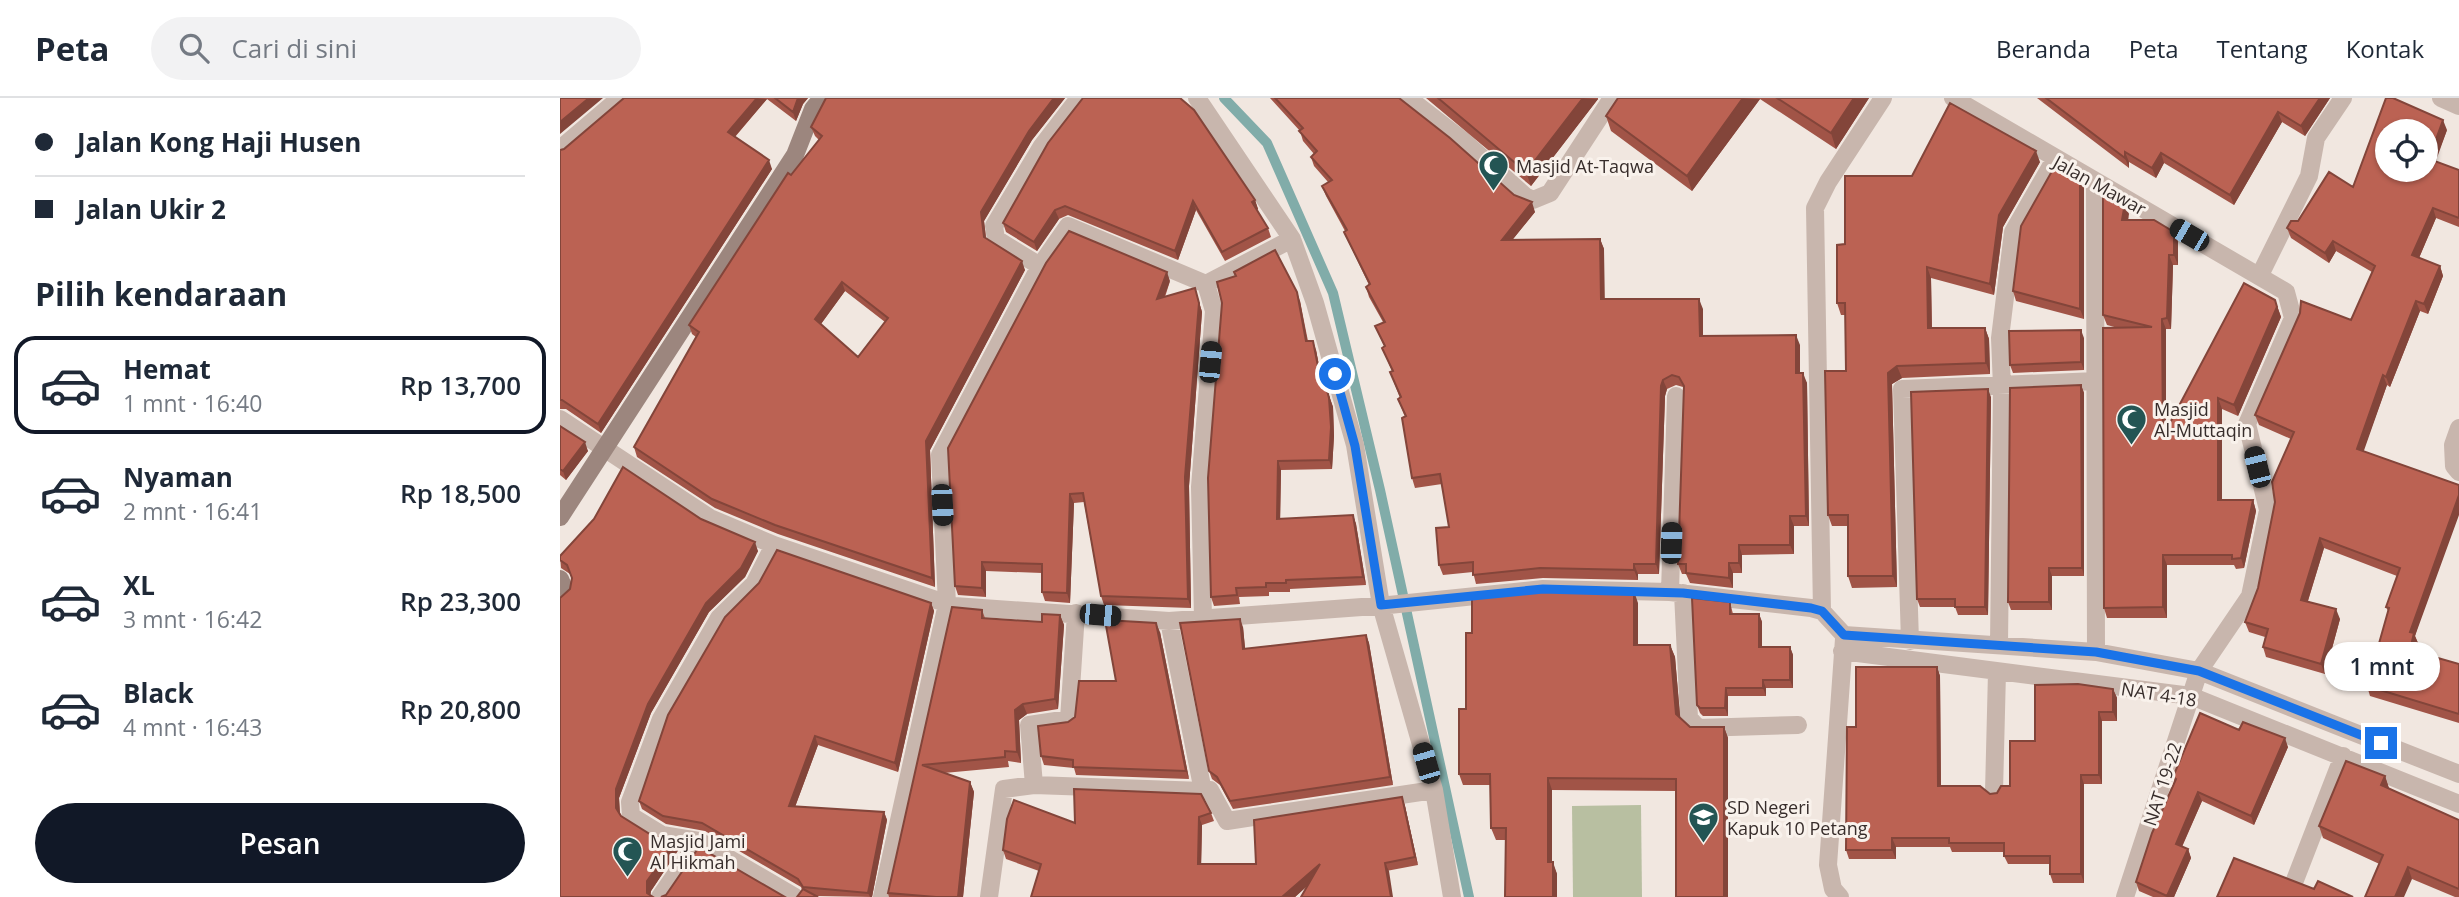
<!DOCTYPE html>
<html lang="id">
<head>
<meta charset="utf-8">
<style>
  :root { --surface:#fff; --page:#f2f2f3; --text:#1f2937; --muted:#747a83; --line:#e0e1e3; --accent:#111827 }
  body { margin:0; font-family:"Open Sans",sans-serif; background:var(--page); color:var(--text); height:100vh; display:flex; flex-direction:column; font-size:26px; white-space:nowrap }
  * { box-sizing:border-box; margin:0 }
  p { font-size:23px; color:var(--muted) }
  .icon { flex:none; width:38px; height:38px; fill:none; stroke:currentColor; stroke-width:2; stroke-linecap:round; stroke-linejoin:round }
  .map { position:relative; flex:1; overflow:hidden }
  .panel { display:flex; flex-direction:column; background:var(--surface); width:560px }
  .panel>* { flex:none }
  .banner { display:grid; align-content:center; height:154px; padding:0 35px; background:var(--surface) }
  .fabs { position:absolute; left:1815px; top:21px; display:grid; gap:14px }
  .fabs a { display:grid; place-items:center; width:63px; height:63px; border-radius:50%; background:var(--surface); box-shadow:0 2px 5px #0004; font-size:35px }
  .end { position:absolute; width:32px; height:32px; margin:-16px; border:9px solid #1a73e8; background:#fff; box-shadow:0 0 0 4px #fff }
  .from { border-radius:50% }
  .bubble { position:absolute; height:49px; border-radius:24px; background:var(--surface); box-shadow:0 2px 5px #0004; font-size:23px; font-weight:600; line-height:49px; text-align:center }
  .car { position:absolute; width:21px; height:42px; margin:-21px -10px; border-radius:9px; box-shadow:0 0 5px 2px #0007; background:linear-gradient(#222 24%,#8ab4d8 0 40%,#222 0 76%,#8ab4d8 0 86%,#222 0) }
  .banner b { display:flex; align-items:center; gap:24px; height:66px; font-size:26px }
  .banner b+b { border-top:2px solid var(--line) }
  .banner i { width:18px; height:18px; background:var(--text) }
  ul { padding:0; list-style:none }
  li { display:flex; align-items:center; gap:21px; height:98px; margin:0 14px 10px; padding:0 21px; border:4px solid transparent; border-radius:21px }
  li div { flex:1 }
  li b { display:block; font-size:26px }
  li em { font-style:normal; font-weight:600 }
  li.current { border-color:var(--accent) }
  li>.icon { width:63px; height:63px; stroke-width:1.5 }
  h2 { padding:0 35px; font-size:32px; line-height:84px }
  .primary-button { display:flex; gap:14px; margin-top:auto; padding:14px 35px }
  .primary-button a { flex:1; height:80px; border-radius:42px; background:var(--accent); color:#fff; font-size:28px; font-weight:600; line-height:80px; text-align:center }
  header { display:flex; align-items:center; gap:42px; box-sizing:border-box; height:98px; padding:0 35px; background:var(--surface); border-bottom:2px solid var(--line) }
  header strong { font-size:33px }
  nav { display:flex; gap:38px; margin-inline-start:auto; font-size:24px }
  .search { width:490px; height:63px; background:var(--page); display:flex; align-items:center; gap:18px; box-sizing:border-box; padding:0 24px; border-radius:38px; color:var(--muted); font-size:26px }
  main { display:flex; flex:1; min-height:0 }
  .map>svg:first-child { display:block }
</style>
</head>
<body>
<header>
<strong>Peta</strong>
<div class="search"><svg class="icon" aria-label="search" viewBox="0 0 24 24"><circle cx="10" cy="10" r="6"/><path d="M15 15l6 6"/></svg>Cari di sini</div>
<nav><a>Beranda</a><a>Peta</a><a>Tentang</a><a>Kontak</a></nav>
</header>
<main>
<section class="panel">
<div class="banner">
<b><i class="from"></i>Jalan Kong Haji Husen</b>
<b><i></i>Jalan Ukir 2</b>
</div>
<h2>Pilih kendaraan</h2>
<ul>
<li class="current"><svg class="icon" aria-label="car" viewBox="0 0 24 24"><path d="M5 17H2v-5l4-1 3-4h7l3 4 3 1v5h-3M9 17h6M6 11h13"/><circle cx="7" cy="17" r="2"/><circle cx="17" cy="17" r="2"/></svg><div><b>Hemat</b><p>1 mnt · 16:40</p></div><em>Rp 13,700</em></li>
<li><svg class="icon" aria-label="car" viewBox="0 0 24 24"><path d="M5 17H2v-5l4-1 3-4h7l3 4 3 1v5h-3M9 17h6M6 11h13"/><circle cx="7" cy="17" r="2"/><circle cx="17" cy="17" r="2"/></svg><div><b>Nyaman</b><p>2 mnt · 16:41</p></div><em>Rp 18,500</em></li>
<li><svg class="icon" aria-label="car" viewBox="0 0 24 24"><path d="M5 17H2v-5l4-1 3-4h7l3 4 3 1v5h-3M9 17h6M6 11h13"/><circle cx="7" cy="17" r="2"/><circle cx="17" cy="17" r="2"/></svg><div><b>XL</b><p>3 mnt · 16:42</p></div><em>Rp 23,300</em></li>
<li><svg class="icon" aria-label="car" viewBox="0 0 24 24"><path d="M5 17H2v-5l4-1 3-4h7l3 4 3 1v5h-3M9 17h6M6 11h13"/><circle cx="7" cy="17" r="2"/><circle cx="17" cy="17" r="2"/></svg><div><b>Black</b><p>4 mnt · 16:43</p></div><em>Rp 20,800</em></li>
</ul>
<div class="primary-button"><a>Pesan</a></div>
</section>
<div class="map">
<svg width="1899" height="799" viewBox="0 0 1899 799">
  <rect width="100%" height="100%" fill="#f1e7e0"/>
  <!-- green -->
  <path fill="#b8bfa1" d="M1081,707L1082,799H1013L1012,708Z"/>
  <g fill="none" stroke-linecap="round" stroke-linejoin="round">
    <!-- stream -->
    <path stroke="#81aca9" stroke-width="10" d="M664,0L707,45L773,195L820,392L909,799"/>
    <!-- street -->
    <path stroke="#c8b6ad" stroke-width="18" d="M637,0L732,141L755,205L795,347L821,507L874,692L892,799
      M848,0L901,41L965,98L973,102L990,95L1052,0
      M1393,0L1726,194L1733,220L1687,326L1708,412L1690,498L1639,573L1565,799
      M1881,0L1899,8
      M0,51L60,0
      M1535,84L1536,554
      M480,168L436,141L434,128L482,48L519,0
      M1700,177L1749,78L1756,40L1783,0
      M0,321L150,420L214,447L394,508L609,523L829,507L983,491L1110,494L1251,510L1262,513L1284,537L1536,554L1639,573L1899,676
      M1899,330L1893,347L1894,368L1899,374
      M214,447L194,486L159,520L101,621L70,704L71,718L102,737L139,743L235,799
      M1110,494L1116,298
      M1123,495L1129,620L1138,630L1238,627
      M1262,513L1255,110L1268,84L1323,0
      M643,520L640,389L654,213L646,186L732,141
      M1350,543L1342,291L1536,283
      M1439,546L1442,289L1440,240L1453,134L1495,61
      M1282,553L1631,598L1899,706
      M474,687L643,693L609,523
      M643,693L650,692L667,723L874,692
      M1434,694L1437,574
      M1735,782L1783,658
      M100,799L139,743
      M322,799L387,506L380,357L480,168L508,128L646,186
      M429,799L444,691L474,687L469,627L509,621L516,515
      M1280,799L1273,791L1268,767L1284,541"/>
    <!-- secondary -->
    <path stroke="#9c867e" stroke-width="18" d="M0,419L235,57L253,11L262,0
      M0,481L5,493L0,498"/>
  </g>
  <!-- wall -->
  <path fill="#a15447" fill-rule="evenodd" d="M64,0H248L243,6L236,23L207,1L175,39L212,71L41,335L6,311H0V52L4,51Z
    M266,0H505L472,42L424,123L426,140L465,172L370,352L375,489L218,436L155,410L77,359L74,349L136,239L132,236L129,227L231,77L259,42L255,38L251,29ZM285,193L325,224L298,259L261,226Z
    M523,0L695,102L698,111L697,112L708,130L711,139L665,163L636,112L618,162L508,117L499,121L477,153L446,134L443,125Z
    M710,0H839L975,114L953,141H1040L1044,151V201L1143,211V238L1240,247V275L1247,285L1249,428H1234V456L1182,457V475H1173V490L1130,485L1126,476H1122L1118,466L1124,291L1123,289L1116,287L1107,291L1105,298L1099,476H1078V482L983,480L916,486L913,474L883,477L879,467L889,429L882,386L855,390L852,380L845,319L838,301L840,300L830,274L832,273L822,250L824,248L815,228L823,224L809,199L806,189L809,187L788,143L784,134L785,133L766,98L762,88L768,84L754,68L751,59L754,56L743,43L740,33Z
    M866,0H1038V1L971,88Z
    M1058,0H1309L1276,51L1200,1L1132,93L1051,33L1046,18Z
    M1477,0H1770L1745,38L1722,24L1674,107L1604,65L1596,80L1569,64V70Z
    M1887,32L1875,63L1899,72V129L1876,120L1859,160L1880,168L1883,178L1868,216L1860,213L1830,289L1827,287L1803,353L1899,387L1855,538L1858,545L1855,554L1899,566V625L1810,598L1807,588L1828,513L1826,509L1837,478L1764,450L1748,503L1780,521L1765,576L1706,559L1703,549L1705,539L1689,534L1685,524L1698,490L1731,341L1699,327L1695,317L1791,222L1812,174L1776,153L1769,165L1731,140L1727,130L1738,123Z
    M1480,64L1443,129L1434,197L1371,180L1372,230H1425L1429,241L1430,276L1342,280L1332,286L1337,489L1292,490L1288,478V428H1272L1268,417L1286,273L1285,217H1281L1277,205L1285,146L1352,78Z
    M1524,89V221L1456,203L1453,193Z
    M1569,116L1568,122L1614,134L1618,144V167H1613L1611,231H1606V331L1715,202L1721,219L1678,318L1662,311V402H1693L1696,413L1684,470L1676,471L1674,467H1607V520H1547L1544,510L1558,230L1547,227L1543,217Z
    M674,174L740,203L748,243L756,252L763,289H766L773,309L774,338L772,371L721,372L720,421L793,417L796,426L806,487L730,491V494H709V498L679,499L680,506L654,508L651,499L675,178Z
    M610,183L605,199L635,190L642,214L629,388L631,510L544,507L541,498L524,404L514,405L510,505L485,503L482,494V475L426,473V499L398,497L395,488Z
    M1524,240V272L1453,275L1450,267Z
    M1521,287L1524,295V478H1492V512H1451L1448,504Z
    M1431,299L1428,517H1398L1395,509H1360L1357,501Z
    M0,328L28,353L6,382L0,377Z
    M141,421L198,453L185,479L149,514L91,615L59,700L60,715L61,718L93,738L116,742L119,751L91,793L90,798L0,799L10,491L12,481L10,476L1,470L0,458Z
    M1170,504L1173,516H1199L1202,524V549H1230L1233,557V590H1206V598H1168V618H1143L1140,615L1137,607Z
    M371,505L374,513L338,674L258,647L235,709L324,714L327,722L312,799L257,798L242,792L241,789L145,733L106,726L82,711L79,703Z
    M1078,505V547H1110L1115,559L1120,619L1130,629H1164L1168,640V799H1116V693L992,692V764L997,776V799L946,742H936L931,730L930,687H903L899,676L906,611L912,535Z
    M392,509L422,512L425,520L482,524L500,517L504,527L498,611L467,616L459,622L461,665L448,663L449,669L384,675L410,684L414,694L403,799H329L328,795Z
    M683,529L685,551L806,537L809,545L833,687L673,711L660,687L652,681L649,673Z
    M600,534L629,681L516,677L514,670L484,667L481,658L515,619L556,583Z
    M1377,569L1380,578L1381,688L1430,696L1437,695L1450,688L1475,643L1553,591L1557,600V623H1542V686H1524V785H1493L1490,776V766H1448L1444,758V754H1392L1390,749H1336V761H1289L1286,752L1296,629Z
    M1679,632L1728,649L1694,727L1642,703L1622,749L1628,751L1631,760L1614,799H1593L1579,793L1576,784L1615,685L1613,679Z
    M1825,678L1829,691L1899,722V799H1895L1852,781L1763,740L1759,728Z
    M842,699L845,708L858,767L747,788L735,799H471L479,773L446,761L443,752L515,725L651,715L654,723L642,727L641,766H696Z"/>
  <!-- shaded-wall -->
  <path fill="#83453a" d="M29,0H43L0,36V24Z
    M197,0L207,1L171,43L168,34Z
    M238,0H248L243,6L236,23L233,14Z
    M494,0H505L472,42L424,123L427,148L424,139L421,114L469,33Z
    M1023,0L1038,1L971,88L966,74Z
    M1183,0L1200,1L1132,93L1127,78Z
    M1294,0H1309L1276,51L1271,35Z
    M1760,0H1770L1745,38L1741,28Z
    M1718,14L1722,24L1674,107L1670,97Z
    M1883,22L1887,32L1873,71L1869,61Z
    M1476,53L1480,64L1443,129L1434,197L1430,186L1439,117Z
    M1565,54L1569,64V70L1565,60Z
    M1601,55L1604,65L1596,80L1592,70Z
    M209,62L212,71L41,335L38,326Z
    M1520,80L1524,89V221L1520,211Z
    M695,102L698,111L695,113L692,104Z
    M633,103L636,112L618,162L615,153Z
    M972,104L975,114L945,151L942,142Z
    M1565,105L1569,116L1566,133L1562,122Z
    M1873,110L1876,120L1856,167L1852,157Z
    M495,112L499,121L477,153L474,144Z
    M1614,134L1618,144V167L1614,157Z
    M1040,141L1044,151L1045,211L1041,201Z
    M1773,143L1776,153L1769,165L1765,155Z
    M1609,157L1613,167L1611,231L1607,220Z
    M462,163L465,172L370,352L375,489L372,480L366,343Z
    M1880,168L1883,178L1868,216L1864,206Z
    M1367,169L1371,180L1372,242L1368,230Z
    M607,174L610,183L600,210L597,201Z
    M282,184L285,193L258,230L255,221Z
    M635,190L642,214L629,388L631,510L628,501L625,379Z
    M737,194L740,203L749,252L746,243Z
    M1139,201L1143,211V248L1140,238Z
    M1715,202L1721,219L1678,318L1674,307Z
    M1856,203L1860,213L1830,289L1826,279Z
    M1602,221L1606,231V348L1603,338Z
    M1425,230L1429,241L1430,276L1426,265Z
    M1521,232L1524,240V272L1521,264Z
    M1236,237L1240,247V285L1236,275Z
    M753,243L756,252L765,298L762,289Z
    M1337,268L1342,280L1332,286L1337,489L1333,478L1328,275Z
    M1243,275L1247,285L1249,428L1246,418Z
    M1823,277L1827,287L1801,361L1797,351Z
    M1103,282L1107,291L1105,298L1099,476L1096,466L1101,288Z
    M1521,287L1524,295V478L1522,470Z
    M766,289L773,309L774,338L772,371L769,362Z
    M1428,291L1431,299L1428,517L1425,509Z
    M1658,300L1662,311V413L1658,402Z
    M25,344L28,353L6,382L3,373Z
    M718,363L721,372L720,430L717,421Z
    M510,396L514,405L510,505L507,495Z
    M1899,397V417L1855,538L1858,545L1853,562L1850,552V534Z
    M1693,402L1696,413L1684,470L1681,460Z
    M793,417L796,426L806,487L803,479Z
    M1230,418L1234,428V456L1230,447Z
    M1760,440L1764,450L1745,512L1741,502Z
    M195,444L198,453L185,479L149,514L91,615L59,700L60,719L56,710V691L88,606L146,505Z
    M1179,447L1182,457V475L1179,465Z
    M1603,457L1607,467V520L1603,509Z
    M422,464L426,473V499L422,490Z
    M1169,465L1173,475V490L1169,480Z
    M1074,466L1078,476V482L1074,472Z
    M1489,470L1492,478V512L1489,504Z
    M1074,493L1078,505V559L1074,547Z
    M371,505L374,513L338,674L335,665Z
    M1776,511L1780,521L1765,576L1761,566Z
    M1199,516L1202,524V557L1199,549Z
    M500,517L504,527L498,611L495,601Z
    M680,521L683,529L686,559L683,551Z
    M596,525L600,534L629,681L626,673Z
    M806,537L809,545L833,687L830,679Z
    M1110,547L1115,559L1121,628L1116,616Z
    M1230,549L1233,557V590L1230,582Z
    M1377,569L1380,578L1381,697L1378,688Z
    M1203,582L1206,590V598L1203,590Z
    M1166,590L1168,598V618L1165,610Z
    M1553,591L1557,600V623L1553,614Z
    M463,606L467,616L459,622L461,665L457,654L455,612Z
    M1539,614L1542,623V686L1539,677Z
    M1164,629L1168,640V799H1164Z
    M255,638L258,647L232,717L229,708Z
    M1725,640L1728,649L1694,727L1691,718Z
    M1521,677L1524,686V785L1521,776Z
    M1825,678L1829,690L1826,699L1821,687Z
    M988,680L992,692V776L988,764Z
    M410,684L414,694L403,799H398Z
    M1638,694L1642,703L1619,755L1616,746Z
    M842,699L845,708L858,767L855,759Z
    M324,714L327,722L312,799H310L308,795Z
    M639,719L642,727L641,774L638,766Z
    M1332,740L1336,749V761L1332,752Z
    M116,742L119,751L91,793L90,799L87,795V783Z
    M1628,751L1631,760L1614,799H1607V798Z
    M993,764L997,776V799H993Z
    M825,765L829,773L833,799H831Z
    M760,766L763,774L735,799H722Z
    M1848,769L1852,781L1844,799H1835Z"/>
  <!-- building -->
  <path fill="#bb6253" stroke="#83453a" stroke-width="2" fill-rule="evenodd" d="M0,0H29L0,24Z
    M64,0H197L168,34L209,62L38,326L2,302H0V52L4,51Z
    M215,0H238L233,14Z
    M266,0H494L469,33L421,114L424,139L462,163L366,343L372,480L215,427L152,401L74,349L139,234L129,227L228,75L231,77L262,38L251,29ZM282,184L328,220L298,259L255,221Z
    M523,0H620L634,12L695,102L692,104L708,130L662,154L633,103L615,153L505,108L495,112L474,144L443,125L488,45Z
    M715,0H839L890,40L954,97L972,104L942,142L1040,141L1041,201H1139L1140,238L1236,237V275H1243L1246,418H1230V447H1179V465H1169V480L1126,475V466H1118L1124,288L1119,279L1112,277L1103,282L1101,288L1096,466H1074V472L980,470L913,477V464L879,467L876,430L889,429L880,376L852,380L842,320L846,318L838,301L841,299L830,274L833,273L822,250L825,248L815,228L825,224L806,189L810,186L784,134L787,132L762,88L772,82L751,59L757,53L739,33L743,30Z
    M878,0H1023L966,74Z
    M1058,0H1183L1127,78L1046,18Z
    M1217,0H1294L1271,35Z
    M1486,0H1760L1741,28L1718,14L1670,97L1601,55L1592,70L1565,54V60Z
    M1826,0H1833L1883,22L1869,61L1899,72V120L1873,110L1852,157L1880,168L1864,206L1856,203L1826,279L1823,277L1797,351L1899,387V397L1850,534L1854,535L1850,552L1899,566V616L1807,588L1829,510L1826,509L1840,470L1760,440L1741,502L1776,511L1761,566L1703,549L1708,531L1685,524L1698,490L1715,404L1712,384L1734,334L1695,317L1740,215L1741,203L1791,222L1815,168L1773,143L1765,155L1727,130L1731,123H1738L1769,74L1793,89ZM1827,33H1866V72H1827Z
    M1390,5L1476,53L1439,117L1430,186L1367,169L1368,230H1425L1426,265L1337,268L1328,275L1333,478H1288V417H1268L1265,273H1286L1285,205H1277V147L1285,146V78H1352Z
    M1496,66L1520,80V211L1453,193L1461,128Z
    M1543,92L1565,105L1562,122H1594L1614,134V157H1609L1607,220L1602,221L1603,338L1684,185L1715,202L1717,209L1674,307L1658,300V402H1693L1681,460L1672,461V457H1603V509L1544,510L1543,230L1592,229L1543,217Z
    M509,133L607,174L597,201L635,190L639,205L625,379L628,501L541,498L523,395L510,396L507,495L482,494V466L422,464V490L395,488L388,350L486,165Z
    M715,152L737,194L746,243H753L762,289H766L769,300L771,329L769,362L718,363L717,421L793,417L803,479L726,482V485H706V489L676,490L677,497L651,499L648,380L662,205L657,184L676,178L674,174Z
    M1521,232V264L1450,267L1449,233Z
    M1521,287L1522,470H1489V504H1448L1450,290Z
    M1428,291L1425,509H1395V501H1357L1351,294Z
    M0,328L25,344L3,373L0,371Z
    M63,369L141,421L195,444L181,470L146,505L88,606L56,691V710L61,718L93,738L116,742L87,783V795L93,799H0V500L10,491L12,480L7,467L0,462V458L34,421Z
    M217,452L371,505L335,665L255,638L229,708L324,714L308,795L243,789L238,781L142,725L103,718L79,703L108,617L165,519L199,485Z
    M979,491L1074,493V547H1110L1116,616L1130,629H1164V799H1116V681L988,680V764H993V799H945L946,730H931L930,676H899V611H906V535H912V498Z
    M1132,500L1170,504V516H1199V549H1230V582H1203V590H1166L1165,610H1140L1137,607Z
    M392,509L422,512V520L482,524V516L500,517L495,601L463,606L455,612L457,654L445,653V659L362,667L410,684L398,799H376L328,795Z
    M680,521L683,551L806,537L830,679L670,703L657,679L649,673L620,525Z
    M545,522L596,525L626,673L513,669V662L481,658L478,628L508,624L515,619L519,583H556Z
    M1296,569H1377L1378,688H1420L1430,696L1437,695L1441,688H1450V643H1475V587L1518,586L1553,591V614H1539V677H1521V776H1490V758H1444V745H1389V740H1332V752H1286L1287,629H1296Z
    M1640,615L1679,632L1683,624L1725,640L1691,718L1638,694L1616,746L1628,751L1607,798L1576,784L1592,735L1616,681L1613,679Z
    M1786,663L1825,678L1821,687L1899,722V791L1848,769L1835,799H1805L1823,757L1759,728Z
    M514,691L641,696L651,715L639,719L638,766H696L694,722L842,699L855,759L825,765L831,799H741L760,766L722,799H471L481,766L443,752L447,721L454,702L515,725Z
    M139,749L225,799H101L106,797Z
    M1674,760L1754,791L1758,783L1793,799H1657Z
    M243,791L258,799H237Z"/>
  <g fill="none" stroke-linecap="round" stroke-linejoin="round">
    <!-- route -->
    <path stroke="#1a73e8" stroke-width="9" d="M775,276L795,348L821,507L983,491L1123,495L1251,510L1262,513L1284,537L1536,554L1639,573L1821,645"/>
  </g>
  <!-- icons -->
  <defs>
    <symbol id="mosque-pin" viewBox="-11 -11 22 30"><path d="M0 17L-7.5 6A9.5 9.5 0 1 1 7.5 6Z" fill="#245554" stroke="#f9f2ec"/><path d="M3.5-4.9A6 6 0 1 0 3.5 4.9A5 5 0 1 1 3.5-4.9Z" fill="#fff"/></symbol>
    <symbol id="school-pin" viewBox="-11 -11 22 30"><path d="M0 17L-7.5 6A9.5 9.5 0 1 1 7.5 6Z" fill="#245554" stroke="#f9f2ec"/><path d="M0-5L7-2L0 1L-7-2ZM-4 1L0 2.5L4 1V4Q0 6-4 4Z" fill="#fff"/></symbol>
  </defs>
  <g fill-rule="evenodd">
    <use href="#mosque-pin" x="916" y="50" width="35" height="47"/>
    <use href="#mosque-pin" x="1554" y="304" width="35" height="47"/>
    <use href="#school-pin" x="1126" y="702" width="35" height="47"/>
    <use href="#mosque-pin" x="50" y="736" width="35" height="47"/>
  </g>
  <g text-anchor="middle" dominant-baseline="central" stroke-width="6" stroke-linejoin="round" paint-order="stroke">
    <!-- poi labels -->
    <g font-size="18" fill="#372d2b" stroke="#f9f2ec" text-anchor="start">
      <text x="956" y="68">Masjid At-Taqwa</text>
      <text x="1594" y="311">Masjid<tspan x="1594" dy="21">Al-Muttaqin</tspan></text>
      <text x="1167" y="709">SD Negeri<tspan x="1167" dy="21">Kapuk 10 Petang</tspan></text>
      <text x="90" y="743">Masjid Jami<tspan x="90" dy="21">Al Hikmah</tspan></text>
    </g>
    <!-- street labels -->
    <g font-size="18" fill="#372d2b" stroke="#f9f2ec">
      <text transform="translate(1540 87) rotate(29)">Jalan Mawar</text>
      <text transform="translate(1599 596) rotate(9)">NAT 4-18</text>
      <text transform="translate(1602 686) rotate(-72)">NAT 19-22</text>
    </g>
  </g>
</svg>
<div class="fabs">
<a><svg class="icon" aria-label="locate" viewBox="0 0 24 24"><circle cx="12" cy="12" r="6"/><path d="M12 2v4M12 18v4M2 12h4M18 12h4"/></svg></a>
</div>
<i class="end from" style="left:775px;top:276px"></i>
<i class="end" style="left:1821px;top:645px"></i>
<div class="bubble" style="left:1764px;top:544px;width:116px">1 mnt</div>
<i class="car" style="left:1629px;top:137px;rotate:300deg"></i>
<i class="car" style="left:650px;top:264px;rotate:5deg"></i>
<i class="car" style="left:1697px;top:369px;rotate:346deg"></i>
<i class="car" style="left:382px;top:407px;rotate:177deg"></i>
<i class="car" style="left:1111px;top:445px;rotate:2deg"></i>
<i class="car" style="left:540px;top:517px;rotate:95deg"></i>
<i class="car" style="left:866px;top:665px;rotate:344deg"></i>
</div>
</main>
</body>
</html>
